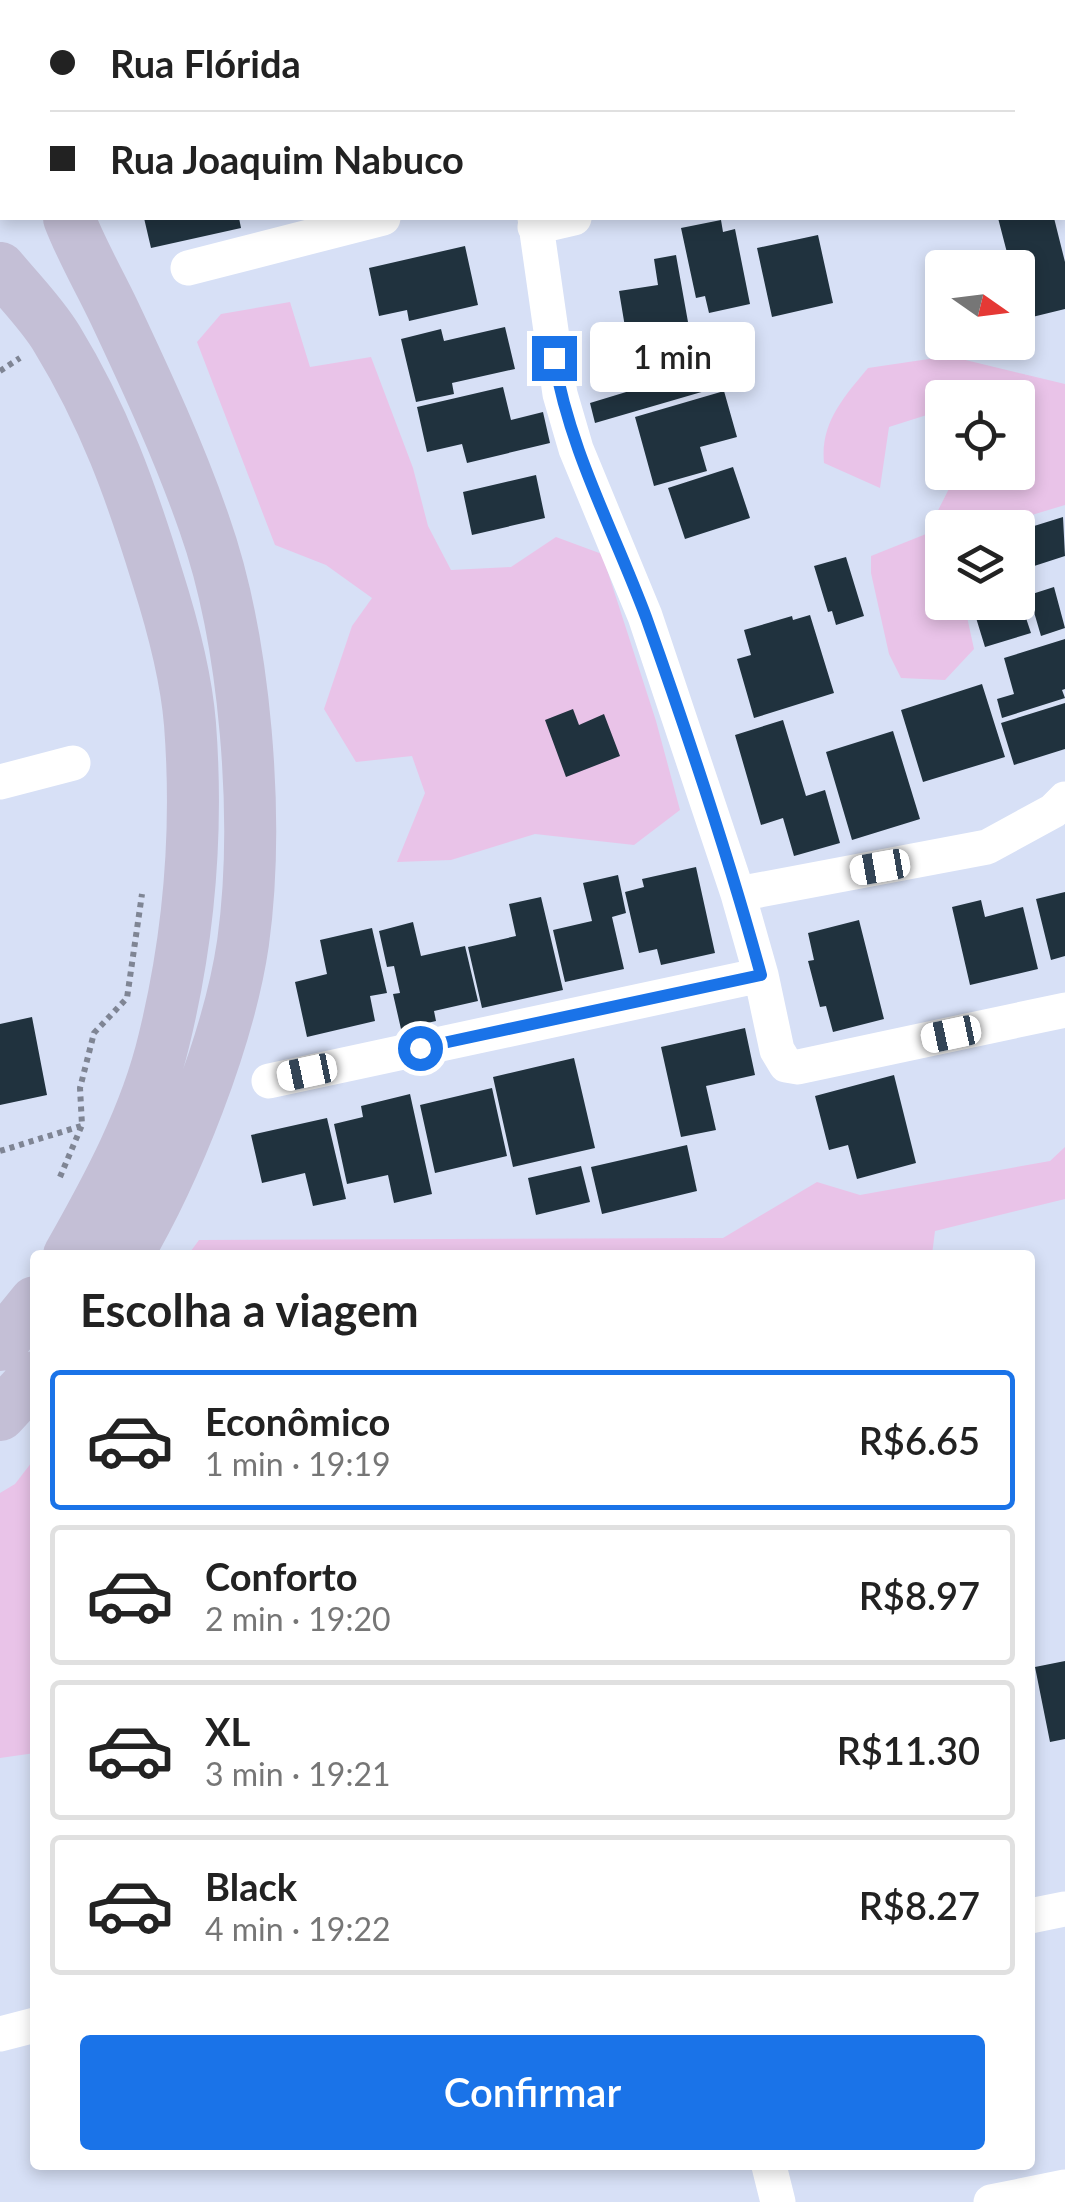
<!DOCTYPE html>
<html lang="pt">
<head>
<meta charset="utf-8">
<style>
  :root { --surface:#fff; --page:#f6f6f6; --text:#222; --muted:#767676; --line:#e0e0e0; --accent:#1a73e8 }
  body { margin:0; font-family:Lato,sans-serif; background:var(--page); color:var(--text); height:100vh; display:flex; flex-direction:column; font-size:38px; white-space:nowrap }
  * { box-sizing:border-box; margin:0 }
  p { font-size:32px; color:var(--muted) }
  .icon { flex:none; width:55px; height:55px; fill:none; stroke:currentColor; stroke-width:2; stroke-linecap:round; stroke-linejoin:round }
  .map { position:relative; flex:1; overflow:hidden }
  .side { position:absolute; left:30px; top:1250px; width:1005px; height:920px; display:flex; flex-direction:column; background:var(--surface); border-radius:10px; box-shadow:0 5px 15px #0003 }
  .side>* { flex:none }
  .top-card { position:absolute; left:0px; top:0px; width:1065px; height:220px; box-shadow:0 5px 15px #0003; display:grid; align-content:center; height:220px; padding:0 50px; background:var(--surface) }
  .needle { width:65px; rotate:104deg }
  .controls { position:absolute; left:925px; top:250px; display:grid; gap:20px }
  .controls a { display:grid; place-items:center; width:110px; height:110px; border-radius:10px; background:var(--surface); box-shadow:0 5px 15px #0003; font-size:50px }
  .end { position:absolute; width:45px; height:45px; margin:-22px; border:12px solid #1a73e8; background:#fff; box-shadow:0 0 0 5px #fff }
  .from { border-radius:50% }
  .bubble { position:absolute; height:70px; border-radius:10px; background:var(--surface); box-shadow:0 5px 15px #0003; font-size:32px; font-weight:600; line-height:70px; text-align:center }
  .car { position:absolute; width:30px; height:60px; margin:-30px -15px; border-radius:12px; box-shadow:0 0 8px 2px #0007; background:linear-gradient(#fff 24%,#345 0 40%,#fff 0 76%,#345 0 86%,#fff 0) }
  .top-card b { display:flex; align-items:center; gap:35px; height:95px; font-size:38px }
  .top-card b+b { border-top:2px solid var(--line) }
  .top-card i { width:25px; height:25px; background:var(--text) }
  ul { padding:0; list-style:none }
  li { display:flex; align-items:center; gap:30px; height:140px; margin:0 20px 15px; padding:0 30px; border:5px solid var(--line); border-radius:10px }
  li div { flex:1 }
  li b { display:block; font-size:38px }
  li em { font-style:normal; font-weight:600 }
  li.selected { border-color:var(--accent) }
  li>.icon { width:90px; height:90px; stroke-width:1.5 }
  h2 { padding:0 50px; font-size:45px; line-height:120px }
  .cta { display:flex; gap:20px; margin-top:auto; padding:20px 50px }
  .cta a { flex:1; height:115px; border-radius:10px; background:var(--accent); color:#fff; font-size:40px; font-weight:600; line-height:115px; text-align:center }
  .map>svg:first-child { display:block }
</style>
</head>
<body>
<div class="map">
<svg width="1065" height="2202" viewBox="0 0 1065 2202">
  <rect width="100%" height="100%" fill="#d7e0f6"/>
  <!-- green -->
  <path fill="#e9c3e8" d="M290,302L310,367L371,357L413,468L428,526L451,570L511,567L556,537L602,554L656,721L680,810L634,845L535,834L451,860L397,862L425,793L412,756L356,762L324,709L352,626L372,598L326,565L275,545L197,342L221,314Z
    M949,356L1065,384V505L992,527L942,528V602L964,603L974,649L945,680L901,678L889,654L871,573V556L926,534L957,473L1018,472V398H942V417L933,413L889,427L880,488L824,463C820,423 844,397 868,368Z
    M1065,1147V1199L935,1231L932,1255H188L199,1240L723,1238L817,1182L860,1195L1050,1161Z
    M35,1458V1753L0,1758V1493L15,1484Z"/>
  <!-- building -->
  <path fill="#20323e" d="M144,218H167L168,220L239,218L241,228L151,248Z
    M998,218H1054L1065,262V309L1024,319L1018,295V268H1011Z
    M721,220L723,232L735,229L750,304L709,313L705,296L696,298L681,228Z
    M818,235L833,303L772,317L757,248Z
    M465,246L478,305L409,321L407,310L379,316L369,268Z
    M676,255L688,322L626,333L619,291L658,285L654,259Z
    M505,327L515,369L452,383L454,394L416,402L401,339L441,329L444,341Z
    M690,336L705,391L595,423L590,403L636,389L626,354Z
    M503,387L511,420L543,412L550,443L467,463L462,444L427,452L417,407Z
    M724,391L737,437L700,447L707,471L654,486L635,417Z
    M733,467L750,518L685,539L668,488Z
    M536,475L545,518L472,535L463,492Z
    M1063,517L1065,556L1028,568L1018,531Z
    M846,557L864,616L836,625L832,611L828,612L814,566Z
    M1054,587L1065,628L1041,636L1029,595Z
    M1018,594L1031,633L985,647L973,608L991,602H1018Z
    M810,615L834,693L754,718L737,659L751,655L744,630L792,616L793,620Z
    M1065,639V689L1062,690L1065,698L1002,718L997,699L1014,694L1004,658Z
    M982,684L1005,757L923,782L901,710Z
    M1065,703V749L1014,765L1001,723Z
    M573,709L579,725L604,714L620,756L566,777L545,720Z
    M783,720L806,796L825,790L840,843L794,856L783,818L761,825L735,735Z
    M893,731L920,819L852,840L826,752Z
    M696,867L715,953L661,965L657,949L639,953L625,892L644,887L642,879Z
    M618,875L626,913L612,917L624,969L565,982L553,930L592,921L583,883Z
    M1065,892V956L1051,960L1036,899Z
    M541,897L563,990L482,1008L468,947L516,936L509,904Z
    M981,900L985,917L1023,907L1038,969L970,985L952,907Z
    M859,920L884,1019L833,1032L826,1006L820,1007L808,961L814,960L808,933Z
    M413,922L421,956L465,946L478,1001L434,1011L436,1021L401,1029L393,994L400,993L394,966L387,967L379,931Z
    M372,928L387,993L370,996L375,1021L307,1037L295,982L327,974L320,940Z
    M32,1017L47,1095L0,1105V1024Z
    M745,1028L755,1075L706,1086L716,1130L681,1137L661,1047Z
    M574,1058L595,1148L513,1167L493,1077Z
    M894,1075L916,1163L857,1179L848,1145L829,1150L815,1096Z
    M492,1088L507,1156L435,1173L420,1105Z
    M410,1094L432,1194L394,1203L388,1175L347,1184L334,1124L363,1117L361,1106Z
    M327,1118L346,1199L313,1206L305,1173L262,1183L251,1135Z
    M687,1145L697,1191L602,1214L591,1167Z
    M581,1166L590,1202L536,1215L528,1178Z
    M1065,1661V1739L1050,1742L1035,1667Z"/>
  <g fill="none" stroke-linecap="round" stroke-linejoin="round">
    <!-- path -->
    <path stroke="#7f8594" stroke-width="6" stroke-dasharray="5 5" stroke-linecap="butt" d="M0,371L20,358
      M0,1151L81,1126
      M60,1177L82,1125L80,1088L94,1033L127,998L142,894"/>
    <!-- lane -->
    <path stroke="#fff" stroke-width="18" d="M613,2L623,0"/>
    <!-- street -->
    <path stroke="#fff" stroke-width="35" d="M516,0V2
      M1062,102H1065
      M535,218L560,394L576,449L645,616L738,894L761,975L777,1050L786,1065L798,1067L1065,1010
      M535,227L574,218
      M188,268L383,218
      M0,782L73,763
      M738,894L987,847L1053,811L1065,799
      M269,1081L761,975
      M1030,1916L1065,1909
      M0,2034L35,2025
      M769,2166L778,2202
      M991,2202L1065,2187"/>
    <!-- primary -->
    <path stroke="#c4bfd6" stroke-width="52" d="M20,2L24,0
      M124,2L127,0
      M265,2L267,0
      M0,48H2
      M69,218C81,250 100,282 115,314C147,382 179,451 204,523C246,641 260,820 243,943C229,1039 176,1172 127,1255
      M0,268C19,291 42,314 57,339C104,416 131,491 157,576C172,623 186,674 190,724C198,829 189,938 164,1040C146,1116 107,1188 69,1255
      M0,1345L35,1302
      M0,1415L35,1377"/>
  </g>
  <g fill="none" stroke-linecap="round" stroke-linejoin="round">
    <!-- route -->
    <path stroke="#1a73e8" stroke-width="12" d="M420,1048L761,975C728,854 688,735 646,617C614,531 569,449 554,358"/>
  </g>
</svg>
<div class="controls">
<a><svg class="needle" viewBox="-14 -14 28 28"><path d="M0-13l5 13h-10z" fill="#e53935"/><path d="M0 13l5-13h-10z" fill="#767676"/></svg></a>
<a><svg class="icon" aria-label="locate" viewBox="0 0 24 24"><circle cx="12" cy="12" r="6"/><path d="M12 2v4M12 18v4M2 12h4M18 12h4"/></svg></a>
<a><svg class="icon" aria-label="layers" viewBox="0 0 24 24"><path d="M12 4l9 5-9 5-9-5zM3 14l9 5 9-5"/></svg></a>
</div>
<i class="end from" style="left:420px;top:1048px"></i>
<i class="end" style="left:554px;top:358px"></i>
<div class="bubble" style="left:590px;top:322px;width:165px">1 min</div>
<i class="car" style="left:880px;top:867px;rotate:260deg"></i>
<i class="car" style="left:951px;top:1034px;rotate:258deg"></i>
<i class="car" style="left:307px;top:1072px;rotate:258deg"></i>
<div class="top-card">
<b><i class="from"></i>Rua Flórida</b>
<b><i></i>Rua Joaquim Nabuco</b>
</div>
<section class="side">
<h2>Escolha a viagem</h2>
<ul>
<li class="selected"><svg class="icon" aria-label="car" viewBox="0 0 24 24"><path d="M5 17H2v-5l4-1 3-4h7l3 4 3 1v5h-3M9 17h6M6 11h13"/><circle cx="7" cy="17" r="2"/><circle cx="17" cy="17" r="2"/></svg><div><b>Econômico</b><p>1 min · 19:19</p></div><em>R$6.65</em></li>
<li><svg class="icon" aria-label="car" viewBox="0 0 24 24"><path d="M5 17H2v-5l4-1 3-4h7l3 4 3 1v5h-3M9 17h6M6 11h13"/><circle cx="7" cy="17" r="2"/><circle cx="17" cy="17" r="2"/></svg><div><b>Conforto</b><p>2 min · 19:20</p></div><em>R$8.97</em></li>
<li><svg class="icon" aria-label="car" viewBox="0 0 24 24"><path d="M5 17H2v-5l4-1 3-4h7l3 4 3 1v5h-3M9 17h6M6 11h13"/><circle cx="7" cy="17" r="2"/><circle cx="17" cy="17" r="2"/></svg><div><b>XL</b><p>3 min · 19:21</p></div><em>R$11.30</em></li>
<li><svg class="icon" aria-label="car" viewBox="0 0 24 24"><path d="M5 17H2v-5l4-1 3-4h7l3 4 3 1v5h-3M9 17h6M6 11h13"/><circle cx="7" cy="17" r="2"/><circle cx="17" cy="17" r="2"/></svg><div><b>Black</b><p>4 min · 19:22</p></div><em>R$8.27</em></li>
</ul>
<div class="cta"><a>Confirmar</a></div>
</section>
</div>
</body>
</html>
